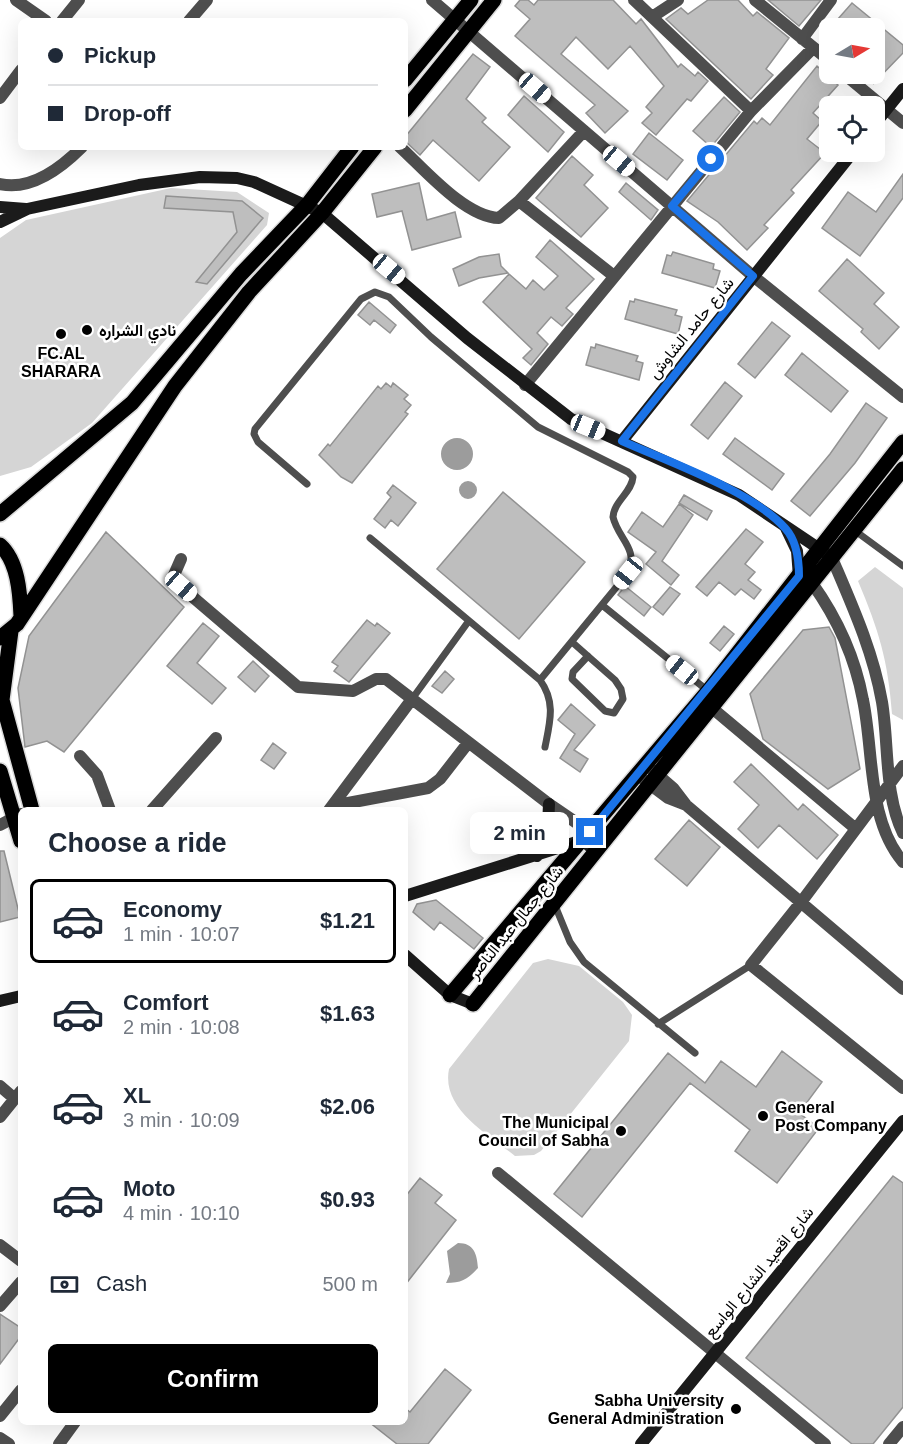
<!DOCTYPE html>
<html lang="en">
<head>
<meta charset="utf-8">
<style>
  :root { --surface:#fff; --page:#f6f6f7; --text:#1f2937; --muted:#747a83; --line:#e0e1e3; --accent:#000 }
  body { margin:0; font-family:Arial,Vazirmatn,sans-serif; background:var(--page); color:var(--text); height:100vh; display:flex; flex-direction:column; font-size:22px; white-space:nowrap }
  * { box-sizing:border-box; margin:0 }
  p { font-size:20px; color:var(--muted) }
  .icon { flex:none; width:33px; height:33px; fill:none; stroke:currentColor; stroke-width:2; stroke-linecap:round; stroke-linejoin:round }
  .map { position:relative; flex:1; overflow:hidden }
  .panel { position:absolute; left:18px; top:807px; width:390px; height:618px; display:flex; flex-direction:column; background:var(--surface); border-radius:9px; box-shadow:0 6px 24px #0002 }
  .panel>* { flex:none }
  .banner { position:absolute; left:18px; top:18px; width:390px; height:132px; border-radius:9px; box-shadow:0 6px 24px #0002; display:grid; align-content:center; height:132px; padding:0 30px; background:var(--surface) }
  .needle { width:39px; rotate:80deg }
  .fabs { position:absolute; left:819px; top:18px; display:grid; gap:12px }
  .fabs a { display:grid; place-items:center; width:66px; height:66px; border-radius:9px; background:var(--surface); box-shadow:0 6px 24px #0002; font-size:30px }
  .end { position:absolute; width:27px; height:27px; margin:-14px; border:8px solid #1a73e8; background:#fff; box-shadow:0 0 0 3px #fff }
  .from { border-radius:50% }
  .bubble { position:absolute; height:42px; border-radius:9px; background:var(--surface); box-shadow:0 6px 24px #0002; font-size:20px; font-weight:700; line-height:42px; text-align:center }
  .car { position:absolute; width:18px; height:36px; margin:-18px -9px; border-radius:8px; box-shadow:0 0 4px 2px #0007; background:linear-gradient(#fff 24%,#345 0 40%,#fff 0 76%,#345 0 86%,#fff 0) }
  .banner b { display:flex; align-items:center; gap:21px; height:57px; font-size:22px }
  .banner b+b { border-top:2px solid var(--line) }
  .banner i { width:15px; height:15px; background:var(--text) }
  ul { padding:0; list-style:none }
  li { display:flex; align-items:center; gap:18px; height:84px; margin:0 12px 9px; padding:0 18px; border:3px solid transparent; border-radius:9px }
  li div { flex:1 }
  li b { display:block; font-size:22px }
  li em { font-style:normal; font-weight:700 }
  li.on { border-color:var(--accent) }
  li>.icon { width:54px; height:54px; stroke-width:1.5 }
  h2 { padding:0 30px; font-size:27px; line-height:72px }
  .pay { display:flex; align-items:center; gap:15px; height:66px; padding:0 30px; font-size:22px }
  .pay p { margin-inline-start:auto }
  .primary-button { display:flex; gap:12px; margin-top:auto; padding:12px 30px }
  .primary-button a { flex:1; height:69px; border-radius:9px; background:var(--accent); color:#fff; font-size:24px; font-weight:700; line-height:69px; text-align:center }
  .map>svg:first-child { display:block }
</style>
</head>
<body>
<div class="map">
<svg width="903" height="1444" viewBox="0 0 903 1444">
  <rect width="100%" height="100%" fill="#fff"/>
  <!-- green -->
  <path fill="#d5d5d5" d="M171,188L237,192L269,213L267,225L92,423L31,467L0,476V238L26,220Z
    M875,567L903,588V720L892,714C888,660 879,631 858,581Z
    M548,959L579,966L623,1002L632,1015L629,1041L541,1151L534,1155L515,1156C488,1134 441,1109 449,1069L533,963Z"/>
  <!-- water -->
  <path fill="#9c9c9c" d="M441 454a16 16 0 1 1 32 0a16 16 0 1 1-32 0Z
    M459 490a9 9 0 1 1 18 0a9 9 0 1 1-18 0Z
    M458,1243C474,1243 477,1254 478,1268C468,1279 462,1283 446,1283L450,1274L447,1251Z"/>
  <!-- building -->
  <path fill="#bebebe" stroke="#929292" stroke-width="1.5" d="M520,0H528L534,5L538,0H613L636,24L641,19L678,67L681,64L695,76L698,72L708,81L691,101L687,99L656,135L642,123L652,113L646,107L664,86L630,46L608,69L576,37L561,54L628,111L605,133L586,113L595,105L515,36L530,19L515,6Z
    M708,0H738L753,16L757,12L789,38L766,69L773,75L751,99L666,19L681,8L688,14Z
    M768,0H821L799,26Z
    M852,3L903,45V53L874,83V28H830Z
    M473,54L490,67L466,99L486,118L482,122L510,147L479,181L433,140L420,155L405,141V137Z
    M817,66L838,85L813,113L822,121L807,139L825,153L791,190L794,193L764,225L768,228L747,250L718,222L687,201L754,121L757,124L762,118L770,125Z
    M524,96L564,132L548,152L508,115Z
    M724,97L740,112L711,147L693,131Z
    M649,133L683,160L667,180L633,154Z
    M572,156L593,175L584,185L608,208L581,237L536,198Z
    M903,174V198L860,256L822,228L848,192L876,212Z
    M419,183L427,220L455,212L461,237L412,250L402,211L377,217L372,194Z
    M626,183L658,210L651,220L619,192Z
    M166,196L242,201L263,218L207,284L196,282L237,232L233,212L164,208Z
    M550,240L594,279L566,308L573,314L562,326L551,317L537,333L548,344L531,365L523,358L532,349L483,302L509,274L526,289L533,280L544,290L558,276L536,257Z
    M673,252L714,264L713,269L720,271L715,288L662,273L667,255L671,256Z
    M499,254L501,266L508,273L479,278L459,286L453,269L479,257Z
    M847,259L884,293L874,304L899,327L879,349L861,332L863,329L819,291Z
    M635,299L677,310L675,315L682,317L678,334L625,319L630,301L634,302Z
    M369,302L396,325L390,333L374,320L370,325L358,315Z
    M772,322L790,336L755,378L738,364Z
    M596,344L638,356L636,361L643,363L639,380L586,365L591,347L595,348Z
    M802,353L848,391L831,412L785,375Z
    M725,382L742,396L708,439L691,425Z
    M386,383L391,387L393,383L408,395L404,399L411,405L405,412L408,414L352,483L341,477L319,455L328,444L330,446L378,386L381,389Z
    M866,403L887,418L855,463L810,516L791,501L830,454Z
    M735,438L784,474L772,490L723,454Z
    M393,485L416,503L398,526L391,520L385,528L374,519L391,497L387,493Z
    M503,492L585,562L519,639L437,569Z
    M684,495L712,511L707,520L679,503Z
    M679,504L693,515L662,561L679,575L671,585L646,564L656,552L628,532L642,512L663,527Z
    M746,529L763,542L745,564L755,572L748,580L761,590L754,599L741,589L735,595L719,582L707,596L696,587Z
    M106,532L184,607L64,752L47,741L25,747L18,688L29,636Z
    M625,586L651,607L644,616L618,595Z
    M670,587L680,594L663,615L653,607Z
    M367,620L375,626L377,623L390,633L349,682L334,671L338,666L332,662Z
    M203,623L219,636L197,663L226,688L212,704L167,666Z
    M724,626L734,634L720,651L710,643Z
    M829,627L835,638L860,769L828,789L763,739L750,694L803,630Z
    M253,661L269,676L255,692L238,677Z
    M445,671L454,679L442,693L432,686Z
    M571,704L595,725L574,750L588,759L580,772L560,758L575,734L558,720Z
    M273,743L286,753L274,769L261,760Z
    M751,764L798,810L803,804L838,835L817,859L779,825L758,848L738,829L759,805L734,782Z
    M689,820L720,847L687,886L655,859Z
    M0,851H4L20,917L0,922Z
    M436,900L483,938L474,949L440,922L434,930L413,912L417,904Z
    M782,1051L822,1082L799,1113L819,1128L777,1183L735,1151L750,1130L690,1083L582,1217L554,1194L668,1053L705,1083L721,1061L756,1087Z
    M893,1176L903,1183V1407L873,1444H852L746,1358Z
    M420,1178L442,1195L435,1203L456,1220L405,1285V1197Z
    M0,1314L21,1328V1336L0,1364Z
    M445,1369L471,1390L428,1444H397L369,1422H405V1408L410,1412Z"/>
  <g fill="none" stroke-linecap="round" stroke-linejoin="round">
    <defs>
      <path id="primary" d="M405,80L471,0
        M405,110L494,0
        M0,514L132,403L241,274L307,205L352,147
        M0,545C18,561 20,593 21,616
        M11,631L2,700L32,810
        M0,638L17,624L175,386L249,292L322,213L375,147
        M0,771L21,841
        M450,995L708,691L903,442
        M473,1004L903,469"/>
    </defs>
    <!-- primary casing -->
    <use href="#primary" stroke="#dbdbdb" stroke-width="18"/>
    <!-- lane -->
    <path stroke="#4e4e4e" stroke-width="7" d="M307,484L258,442L254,434L255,429L361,299L375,292L389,297L431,337L538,427L628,472L633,477C632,492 614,501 613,517C618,539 639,548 628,573L540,680L370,538
      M854,530L903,566
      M602,605L708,691
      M572,642L615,680L621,689L623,699L614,713L605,711L572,679L573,672L588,656
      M540,680C556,702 550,722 545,747
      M412,699L468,622
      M554,903L570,942L584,962L695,1053
      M658,1024L751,965"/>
    <!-- street -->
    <path stroke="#4e4e4e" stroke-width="12" d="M16,0L46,21
      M432,0L753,276L903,397
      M634,0L751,111
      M755,0L830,61
      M652,17L678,0
      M62,21L79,0
      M189,21L207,0
      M802,39L831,0
      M844,74L903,123
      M0,98L21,70
      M400,147C424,169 465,217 499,218L519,201L584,131
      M0,184C31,191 62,167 82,147
      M519,201L614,276
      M525,385L751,111L813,48
      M832,558C852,605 873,651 882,702C889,744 884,794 903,833
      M181,559L174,575L181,587L298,687L353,691L376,679H386L549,804L590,832
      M812,583C837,618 855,657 863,700C874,752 867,820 903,862
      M712,708L856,829
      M80,756L97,775L110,810
      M903,766L802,901L751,965L903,1088
      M651,769L673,788L686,805L903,989
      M644,780L668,798L686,805
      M332,806L412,699
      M152,810L216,738
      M329,810L332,806L428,788L440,779L468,743
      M0,825L21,814
      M0,1086L15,1099
      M0,1117L21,1091
      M498,1173L825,1444
      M0,1245L21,1261
      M0,1306L21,1282
      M0,1416L21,1390
      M0,1438L9,1444
      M59,1444L75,1422
      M889,1444L903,1427"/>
    <!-- secondary -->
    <path stroke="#1b1b1b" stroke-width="12" d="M874,125L903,89
      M0,207L26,209
      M0,222L27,209L139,185L200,177L237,178L254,182L322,213L467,338L571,419L739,495L827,554
      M622,441L853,152
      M786,528L797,551L799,577
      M537,856L548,826L549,804
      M405,896L583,840L596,852
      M405,955L450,995L473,1004
      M0,1001L21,996
      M641,1444L903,1121"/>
    <!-- primary -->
    <use href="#primary" stroke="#000" stroke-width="15"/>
  </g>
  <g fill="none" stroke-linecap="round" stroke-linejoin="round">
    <!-- route -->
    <path stroke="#1a73e8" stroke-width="8" d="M590,832L799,576C799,561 797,541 785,528C752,491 669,462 622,441L753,276L672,206L711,159"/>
  </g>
  <!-- markers -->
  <g fill="#000" stroke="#fff" stroke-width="2">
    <circle cx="87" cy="330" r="6"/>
    <circle cx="61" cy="334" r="6"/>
    <circle cx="763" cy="1116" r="6"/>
    <circle cx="621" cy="1131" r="6"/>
    <circle cx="736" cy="1409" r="6"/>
  </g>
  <g text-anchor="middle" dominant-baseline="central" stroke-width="5" stroke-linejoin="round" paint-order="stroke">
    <!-- street labels -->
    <g font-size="16" fill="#000" stroke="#fff">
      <text transform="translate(691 328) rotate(-51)">شارع حامد الشاوش</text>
      <text transform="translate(516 922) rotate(-51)">شارع جمال عبد الناصر</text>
      <text transform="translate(759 1272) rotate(-51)">شارع اقعيد الشارع الواسع</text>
    </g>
    <!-- poi labels -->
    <g font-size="16" font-weight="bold" fill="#000" stroke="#fff" text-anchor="start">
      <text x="99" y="330">نادي الشراره</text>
      <text x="61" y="353" text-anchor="middle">FC.AL<tspan x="61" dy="18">SHARARA</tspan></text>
      <text x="775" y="1107">General<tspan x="775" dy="18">Post Company</tspan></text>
      <text x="609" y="1122" text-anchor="end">The Municipal<tspan x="609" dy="18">Council of Sabha</tspan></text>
      <text x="724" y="1400" text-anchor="end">Sabha University<tspan x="724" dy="18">General Administration</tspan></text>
    </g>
  </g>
</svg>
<div class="fabs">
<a><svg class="needle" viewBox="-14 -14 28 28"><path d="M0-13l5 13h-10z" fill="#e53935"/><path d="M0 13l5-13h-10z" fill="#747a83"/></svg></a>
<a><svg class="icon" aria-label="locate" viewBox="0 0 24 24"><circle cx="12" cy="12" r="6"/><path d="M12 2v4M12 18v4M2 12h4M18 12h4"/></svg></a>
</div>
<i class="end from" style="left:711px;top:159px"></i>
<i class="end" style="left:590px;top:832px"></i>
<div class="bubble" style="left:470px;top:812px;width:99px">2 min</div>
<i class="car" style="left:535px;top:88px;rotate:131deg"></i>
<i class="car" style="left:619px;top:161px;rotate:130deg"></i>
<i class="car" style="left:389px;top:269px;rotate:130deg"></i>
<i class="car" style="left:588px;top:427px;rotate:112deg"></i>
<i class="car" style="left:628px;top:573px;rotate:219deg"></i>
<i class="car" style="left:181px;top:586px;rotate:131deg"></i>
<i class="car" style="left:682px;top:670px;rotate:309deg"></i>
<div class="banner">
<b><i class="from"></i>Pickup</b>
<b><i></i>Drop-off</b>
</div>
<section class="panel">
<h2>Choose a ride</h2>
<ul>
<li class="on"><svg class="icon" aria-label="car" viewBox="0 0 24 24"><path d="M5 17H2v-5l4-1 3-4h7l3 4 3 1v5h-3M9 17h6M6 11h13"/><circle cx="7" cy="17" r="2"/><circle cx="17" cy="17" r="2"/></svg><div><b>Economy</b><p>1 min · 10:07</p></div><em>$1.21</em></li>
<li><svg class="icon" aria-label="car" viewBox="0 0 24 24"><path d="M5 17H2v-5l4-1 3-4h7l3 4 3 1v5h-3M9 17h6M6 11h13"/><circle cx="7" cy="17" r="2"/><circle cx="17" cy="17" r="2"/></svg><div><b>Comfort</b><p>2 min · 10:08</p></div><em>$1.63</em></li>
<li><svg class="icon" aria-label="car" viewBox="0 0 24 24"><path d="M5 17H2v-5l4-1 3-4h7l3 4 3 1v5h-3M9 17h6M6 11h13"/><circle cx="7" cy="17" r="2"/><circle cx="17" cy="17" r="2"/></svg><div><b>XL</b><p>3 min · 10:09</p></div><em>$2.06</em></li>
<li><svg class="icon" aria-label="car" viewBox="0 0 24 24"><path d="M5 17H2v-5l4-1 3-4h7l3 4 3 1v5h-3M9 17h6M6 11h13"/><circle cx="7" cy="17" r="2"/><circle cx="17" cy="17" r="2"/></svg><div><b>Moto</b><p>4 min · 10:10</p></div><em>$0.93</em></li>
</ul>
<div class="pay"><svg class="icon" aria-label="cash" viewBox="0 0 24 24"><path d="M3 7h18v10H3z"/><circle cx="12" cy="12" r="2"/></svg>Cash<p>500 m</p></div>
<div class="primary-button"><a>Confirm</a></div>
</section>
</div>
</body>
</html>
